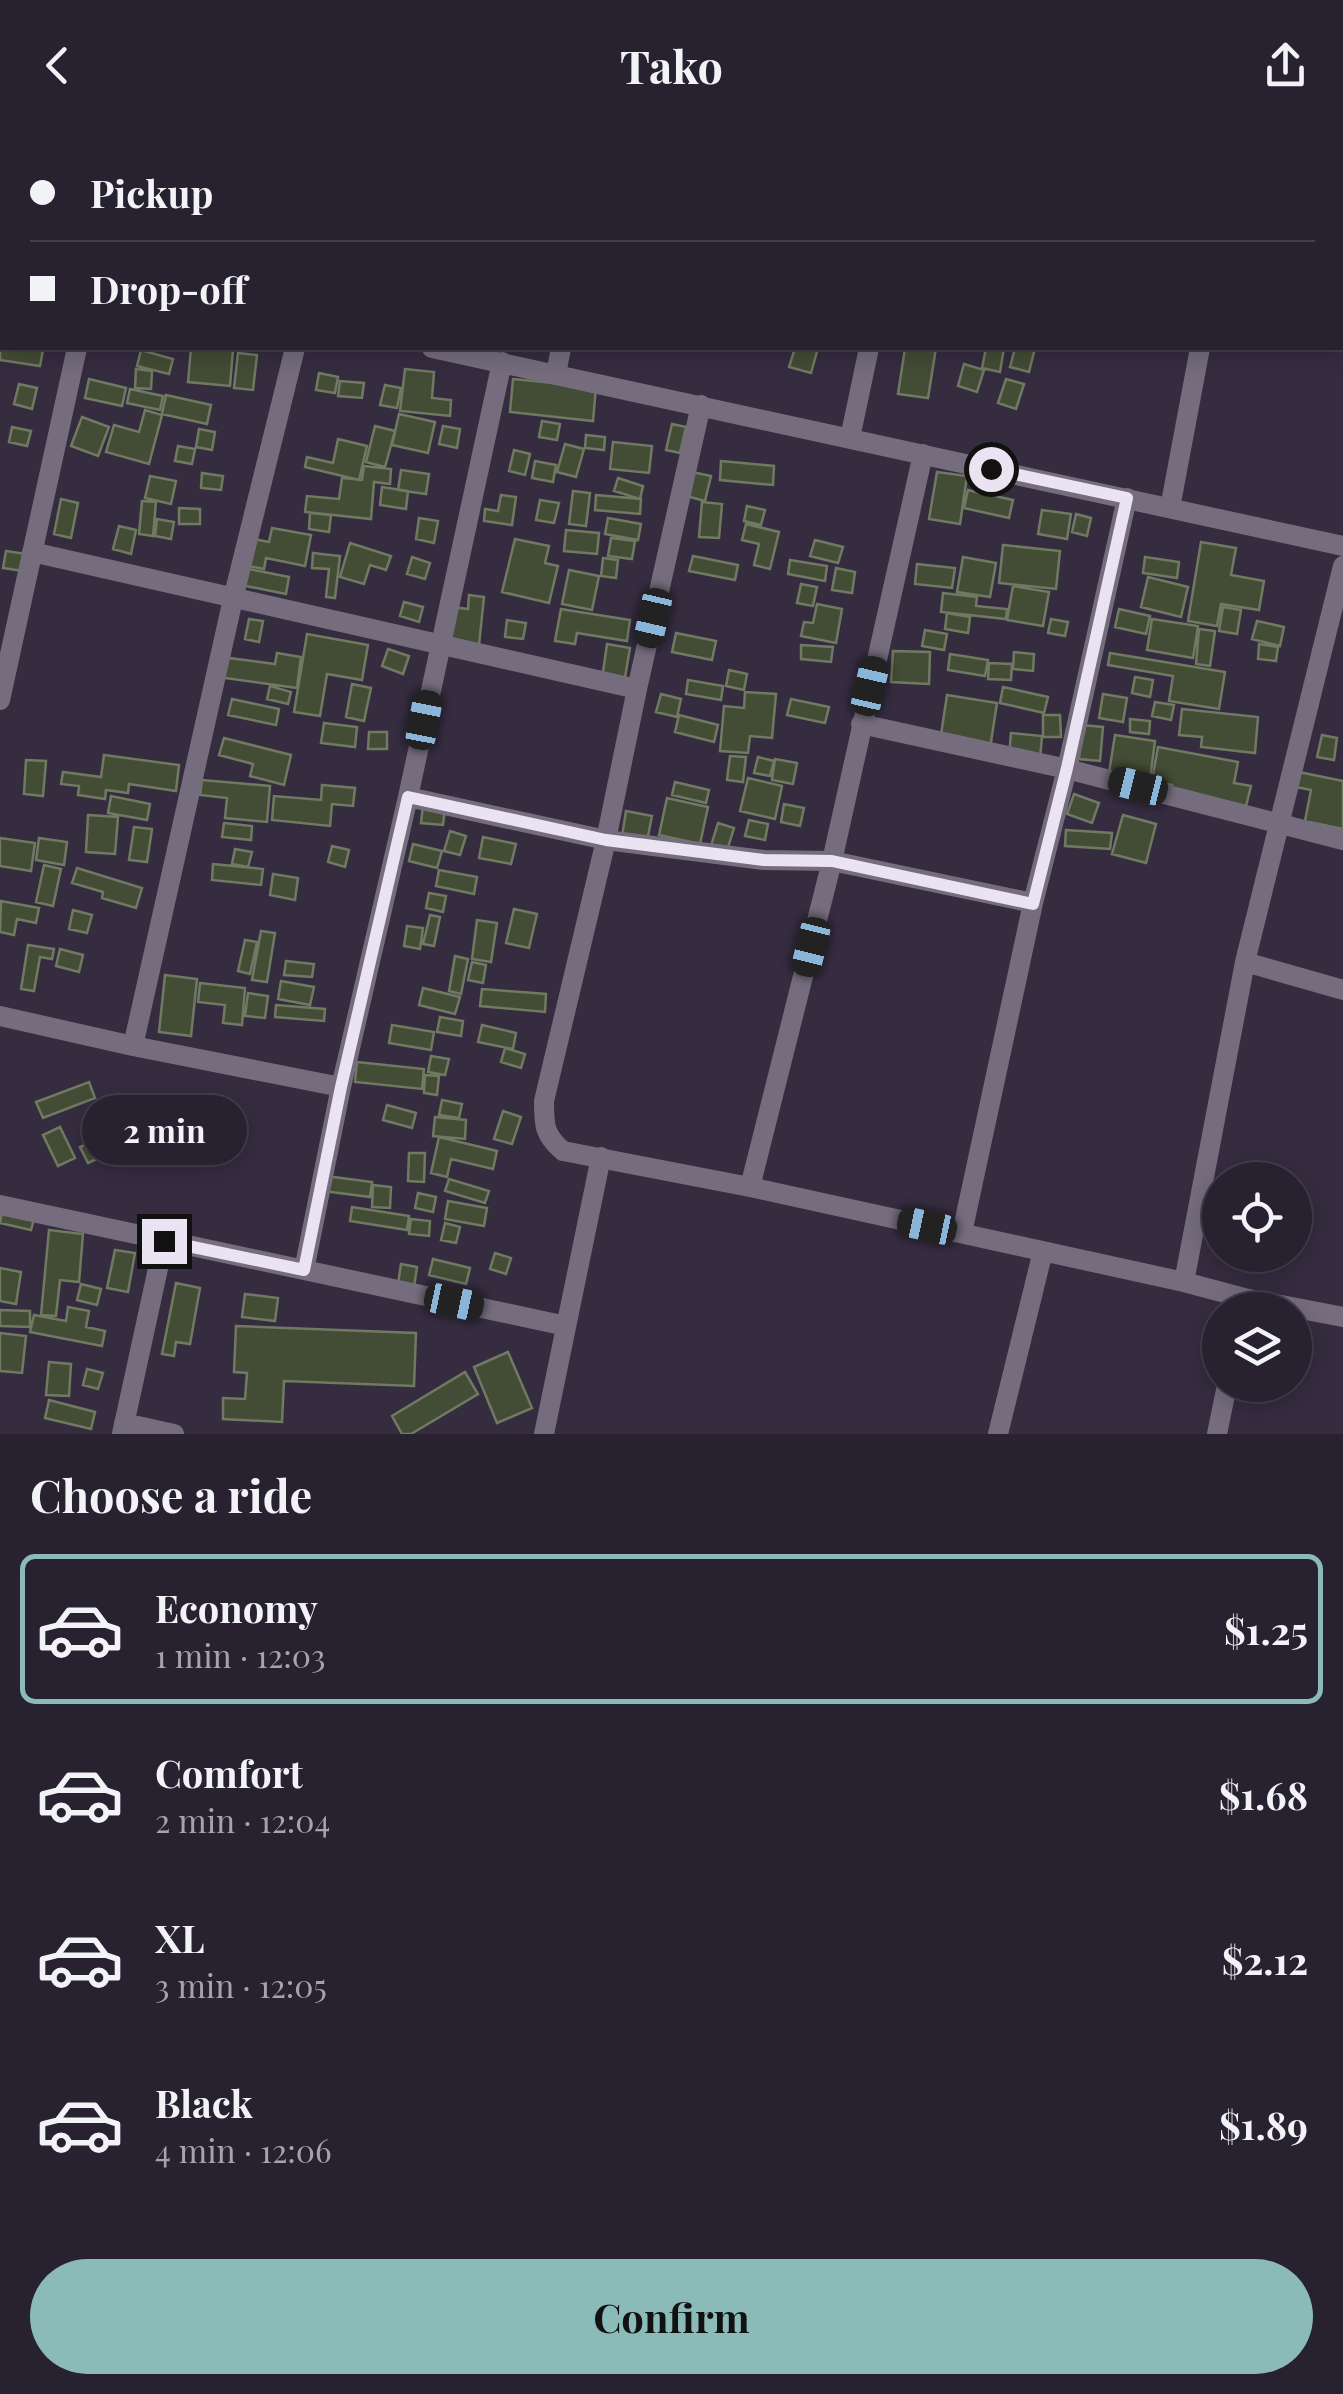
<!DOCTYPE html>
<html lang="en">
<head>
<meta charset="utf-8">
<style>
  :root { --surface:#282130; --page:#342e3c; --text:#f1f3f6; --muted:#a5a3ab; --line:#443e4c; --accent:#8bbbb9 }
  body { margin:0; font-family:"Playfair Display",serif; background:var(--page); color:var(--text); height:100vh; display:flex; flex-direction:column; font-size:38px; white-space:nowrap }
  * { box-sizing:border-box; margin:0 }
  p { font-size:32px; color:var(--muted) }
  .icon { flex:none; width:55px; height:55px; fill:none; stroke:currentColor; stroke-width:2; stroke-linecap:round; stroke-linejoin:round }
  .map { position:relative; height:1304px; overflow:hidden }
  .side { display:flex; flex-direction:column; background:var(--surface); flex:1 }
  .side>* { flex:none }
  .guide { position:absolute; left:0px; top:0px; width:1345px; height:220px; box-shadow:0 5px 25px #0003,0 0 0 2px var(--line); display:grid; align-content:center; height:220px; padding:0 30px; background:var(--surface) }
  .controls { position:absolute; left:1202px; top:1032px; display:grid; gap:20px }
  .controls a { display:grid; place-items:center; width:110px; height:110px; border-radius:50%; background:var(--surface); box-shadow:0 5px 25px #0003,0 0 0 2px var(--line); font-size:50px }
  .end { position:absolute; width:45px; height:45px; margin:-22px; border:12px solid #eae4f2; background:#111; box-shadow:0 0 0 5px #111 }
  .from { border-radius:50% }
  .bubble { position:absolute; height:70px; border-radius:35px; background:var(--surface); box-shadow:0 5px 25px #0003,0 0 0 2px var(--line); font-size:32px; font-weight:700; line-height:70px; text-align:center }
  .car { position:absolute; width:30px; height:60px; margin:-30px -15px; border-radius:12px; box-shadow:0 0 8px 2px #0007; background:linear-gradient(#222 24%,#8ab4d8 0 40%,#222 0 76%,#8ab4d8 0 86%,#222 0) }
  .guide b { display:flex; align-items:center; gap:35px; height:95px; font-size:38px }
  .guide b+b { border-top:2px solid var(--line) }
  .guide i { width:25px; height:25px; background:var(--text) }
  ul { padding:0; list-style:none }
  li { display:flex; align-items:center; gap:30px; height:150px; margin:0 20px 15px; padding:0 10px; border:5px solid transparent; border-radius:15px }
  li div { flex:1 }
  li b { display:block; font-size:38px }
  li em { font-style:normal; font-weight:700 }
  li.on { border-color:var(--accent) }
  li>.icon { width:90px; height:90px; stroke-width:1.5 }
  h2 { padding:0 30px; font-size:45px; line-height:120px }
  .action { display:flex; gap:20px; margin-top:auto; padding:20px 30px }
  .action a { flex:1; height:115px; border-radius:60px; background:var(--accent); color:#111; font-size:40px; font-weight:700; line-height:115px; text-align:center }
  header { display:flex; justify-content:space-between; align-items:center; height:130px; padding:0 30px; background:var(--surface); font-size:45px; font-weight:700 }
  .map>svg:first-child { display:block }
</style>
</head>
<body>
<header><svg class="icon" aria-label="back" viewBox="0 0 24 24"><path d="M15 5l-7 7 7 7"/></svg>Tako<svg class="icon" aria-label="share" viewBox="0 0 24 24"><path d="M12 15V3M7 8l5-5 5 5M5 13v7h14v-7"/></svg></header>
<div class="map">
<svg width="1343" height="1304" viewBox="0 0 1343 1304">
  <rect width="100%" height="100%" fill="#352c40"/>
  <!-- building -->
  <path fill="#434c35" stroke="#707a62" stroke-width="2.5" d="M0,213L2,214V218L43,220L40,236L0,230Z
    M191,218L233,220L230,256L188,252Z
    M795,218H818L811,243L789,237Z
    M905,218H936L928,268L898,264Z
    M986,218H1004L1000,242L982,238Z
    M1015,218H1035L1029,242L1010,237Z
    M141,220L173,229L169,244L137,236Z
    M238,223L257,225L253,260L234,258Z
    M964,234L984,240L977,262L958,256Z
    M136,239L152,241L151,259L135,258Z
    M405,239L434,242L432,268L451,270L450,286L400,281Z
    M319,243L338,247L335,263L316,260Z
    M89,249L126,258L122,276L85,268Z
    M513,249L596,257L593,291L510,282Z
    M1006,249L1024,254L1016,279L998,273Z
    M340,251L364,253L362,268L338,266Z
    M19,254L37,258L32,279L14,274Z
    M385,255L401,258L397,278L380,275Z
    M130,259L163,266L160,280L127,273Z
    M166,265L211,275L207,294L162,284Z
    M145,280L162,285L149,334L106,322L114,295L139,302Z
    M399,284L435,292L428,323L392,315Z
    M82,287L109,297L98,326L71,316Z
    M542,291L560,294L557,310L539,307Z
    M672,294L686,297L680,323L666,320Z
    M375,296L395,301L385,337L366,332Z
    M443,296L460,299L457,318L439,314Z
    M12,297L31,301L27,316L9,312Z
    M199,299L215,302L212,320L196,317Z
    M586,305L605,307L604,320L585,318Z
    M338,309L367,316L359,350L305,337L307,327L333,333Z
    M613,312L652,316L649,343L610,339Z
    M565,314L584,319L576,347L557,342Z
    M178,316L195,319L192,334L175,331Z
    M514,320L530,324L525,345L509,341Z
    M535,331L556,335L553,352L532,348Z
    M721,331L774,336L773,355L720,350Z
    M364,336L391,339L390,354L374,352L371,389L305,382L307,366L339,369L342,348L362,350Z
    M401,340L429,344L426,364L398,360Z
    M692,342L711,346L705,371L686,366Z
    M937,342L967,346L960,394L929,389Z
    M202,343L223,346L221,360L201,358Z
    M150,346L176,351L171,374L145,368Z
    M618,348L643,356L640,369L614,361Z
    M382,357L408,361L406,379L380,375Z
    M968,360L1013,370L1009,388L964,378Z
    M573,361L590,363L586,396L569,394Z
    M501,365L516,367L512,395L484,391L485,379L498,381Z
    M596,365L641,369L640,384L595,380Z
    M61,369L78,373L71,408L54,404Z
    M540,370L559,373L554,393L536,390Z
    M142,371L156,372L153,406L139,404Z
    M702,372L722,374L719,408L699,407Z
    M747,376L765,380L761,395L744,391Z
    M179,378L200,379V394H179Z
    M1042,380L1071,384L1067,409L1038,404Z
    M310,383L331,385L329,402L309,399Z
    M1076,384L1091,388L1087,406L1072,402Z
    M419,388L438,391L434,413L416,409Z
    M608,388L641,394L638,410L605,404Z
    M157,389L174,392L171,409L155,406Z
    M746,394L779,402L770,439L754,435L759,414L742,410Z
    M119,396L136,400L131,424L113,419Z
    M272,398L311,405L305,436L266,428L264,439L243,435L249,408L269,412Z
    M566,400L599,403L597,424L564,421Z
    M611,408L635,411L632,429L608,426Z
    M515,409L549,416L545,433L558,436L549,473L502,462Z
    M815,410L843,417L838,433L810,426Z
    M1201,412L1236,418L1231,445L1264,451L1259,480L1221,474L1217,496L1188,491Z
    M350,413L391,426L386,440L370,435L364,454L340,447Z
    M1003,415L1060,421L1056,459L999,453Z
    M6,421L26,424L23,441L3,438Z
    M313,423L340,426L335,468L326,467L329,439L312,438Z
    M693,426L738,435L735,450L689,441Z
    M412,427L430,433L425,449L407,444Z
    M963,427L996,433L990,467L957,462Z
    M1145,427L1179,432L1177,448L1143,443Z
    M603,428L618,430L616,448L601,446Z
    M790,430L827,436L825,451L788,444Z
    M917,434L955,438L952,458L915,454Z
    M244,438L289,447L286,464L241,455Z
    M836,438L855,442L852,463L832,460Z
    M569,440L599,446L592,480L562,474Z
    M1148,447L1188,457L1181,487L1141,477Z
    M801,454L817,457L813,476L797,473Z
    M1013,456L1049,462L1043,496L1007,490Z
    M943,463L977,467L976,476L1007,479L1006,489L941,482Z
    M469,465L484,467L479,515L448,511L452,477L468,479Z
    M404,472L423,477L419,492L400,486Z
    M817,474L842,479L836,513L801,506L804,492L813,493Z
    M1223,477L1241,480L1237,504L1219,501Z
    M561,479L630,490L627,511L577,503L575,514L555,511Z
    M1119,479L1150,486L1146,504L1115,497Z
    M947,483L970,487L968,503L945,499Z
    M249,489L263,491L259,512L245,509Z
    M1051,489L1068,492L1065,506L1048,503Z
    M1152,489L1198,496L1193,528L1147,520Z
    M507,490L526,493L523,509L505,507Z
    M1257,491L1284,497L1280,516L1252,509Z
    M1199,499L1215,501L1210,536L1196,534Z
    M925,500L947,504L944,520L922,516Z
    M676,503L716,511L712,530L672,522Z
    M307,504L368,515L362,550L327,544L320,586L294,582Z
    M607,514L630,518L624,553L602,549Z
    M1259,514L1278,517L1276,531L1258,529Z
    M801,515L833,517L831,532L801,529Z
    M388,519L409,526L403,544L382,536Z
    M893,521L930,522L929,554L891,552Z
    M1014,522L1034,524L1033,541L1013,539Z
    M277,523L301,527L297,558L218,547L221,527L275,534Z
    M1110,523L1225,542L1219,579L1169,571L1173,546L1108,535Z
    M950,524L988,530L985,546L948,540Z
    M989,533L1012,534L1011,550L988,549Z
    M729,540L747,544L744,560L726,556Z
    M1135,547L1153,550L1150,567L1132,563Z
    M688,550L723,556L721,570L686,564Z
    M352,554L371,558L364,591L346,587Z
    M270,556L291,562L288,574L267,569Z
    M1003,557L1048,567L1044,583L1000,573Z
    M745,562L776,564L772,608L750,606L748,623L720,621L724,576L744,578Z
    M661,564L681,569L677,587L656,582Z
    M1103,564L1127,568L1123,592L1099,588Z
    M947,565L997,573L989,625L939,618Z
    M232,569L279,579L276,595L228,585Z
    M791,569L829,577L825,593L787,585Z
    M1155,572L1174,575L1171,590L1152,586Z
    M1182,579L1258,587L1255,623L1201,617L1202,607L1179,605Z
    M679,585L718,595L714,612L675,602Z
    M1043,585H1060L1061,607H1043Z
    M1130,589L1150,591L1149,604L1130,602Z
    M324,593L357,597L355,617L321,613Z
    M1082,595L1103,597L1100,631L1079,629Z
    M369,602H387V619H368Z
    M1011,603L1042,606L1040,629L1009,626Z
    M1115,605L1155,611L1150,649L1109,643Z
    M1322,605L1337,608L1334,630L1317,627Z
    M224,608L291,625L284,655L250,646L253,634L219,625Z
    M1158,617L1238,632L1234,653L1251,656L1246,676L1171,659L1172,655L1152,651Z
    M104,625L179,635L176,661L129,654L128,663L106,660L105,669L78,665L79,656L61,654L63,642L101,647Z
    M730,626L746,627L743,652L727,650Z
    M758,627L774,631L770,646L754,643Z
    M775,629L797,633L793,654L772,650Z
    M26,630L46,631L43,666L24,664Z
    M1299,642L1343,651V699L1305,691L1311,660L1296,657Z
    M748,648L782,656L775,689L740,681Z
    M202,650L270,656L267,692L225,688L227,668L200,665Z
    M675,652L709,660L706,673L672,665Z
    M322,655L355,658L353,676L332,674L330,696L272,690L274,666L321,670Z
    M1074,664L1099,673L1092,693L1067,684Z
    M111,666L150,674L147,690L108,683Z
    M667,668L708,677L700,714L659,705Z
    M784,674L804,678L800,696L781,692Z
    M423,675L445,678L443,695L421,693Z
    M626,681L652,686L647,711L622,706Z
    M88,685L118,687L115,724L86,722Z
    M1123,685L1156,694L1146,733L1112,724Z
    M749,690L768,694L765,710L745,706Z
    M224,693L252,696L251,710L222,707Z
    M718,693L734,698L726,724L710,719Z
    M134,697L152,699L147,732L129,730Z
    M1066,700L1112,703L1110,719L1065,716Z
    M450,701L466,706L460,725L444,721Z
    M483,707L516,714L511,734L479,728Z
    M0,708L35,713L31,741L0,736Z
    M39,708L67,712L64,735L36,730Z
    M413,714L442,721L437,738L409,731Z
    M332,716L349,720L345,737L328,732Z
    M235,719L252,722L248,737L232,734Z
    M213,734L263,739L261,755L212,750Z
    M44,735L61,739L53,776L36,772Z
    M77,738L142,758L136,778L102,768L103,762L72,753Z
    M439,740L477,747L474,764L436,756Z
    M273,744L298,748L295,770L270,765Z
    M429,763L446,766L443,782L426,778Z
    M1,771L39,778L36,793L17,789L14,805L0,802Z
    M514,779L537,784L529,818L506,813Z
    M73,780L92,785L87,803L69,799Z
    M430,785L440,787L434,816L423,814Z
    M477,790L497,793L491,832L472,829Z
    M407,796L423,798L420,819L404,816Z
    M261,801L275,803L267,852L252,850Z
    M245,810L257,812L250,844L238,841Z
    M28,815L54,819L52,829L40,827L34,861L21,859Z
    M60,819L83,825L79,842L56,836Z
    M455,826L468,829L461,864L449,861Z
    M286,831L314,834L312,847L284,845Z
    M472,832L486,835L483,853L468,850Z
    M165,845L197,849L191,906L159,902Z
    M281,851L314,857L310,875L278,869Z
    M200,853L245,858L242,895L223,893L225,875L198,872Z
    M423,858L460,867L455,884L419,875Z
    M482,859L546,864L545,882L480,876Z
    M248,863L268,866L265,888L245,886Z
    M276,875L325,879L324,891L275,887Z
    M440,887L463,891L461,906L437,902Z
    M392,895L434,902L431,920L389,913Z
    M482,895L516,903L513,919L478,912Z
    M505,918L525,924L521,938L501,932Z
    M431,926L449,929L445,945L428,942Z
    M357,932L424,939L422,959L355,952Z
    M425,945L439,946L437,965L424,963Z
    M89,952L95,968L43,988L36,972Z
    M442,970L462,974L459,988L439,985Z
    M387,975L416,983L412,998L383,990Z
    M503,981L521,987L512,1014L494,1009Z
    M435,987L466,990L465,1009L433,1006Z
    M60,997L75,1028L58,1036L43,1005Z
    M112,1002L120,1018L88,1033L80,1017Z
    M439,1007L497,1021L493,1039L451,1029L447,1047L431,1043Z
    M409,1023H425L424,1052L408,1051Z
    M326,1046L372,1052L370,1067L323,1061Z
    M449,1049L489,1061L485,1073L445,1061Z
    M373,1055L391,1057L390,1078L372,1077Z
    M418,1063L436,1067L433,1082L415,1078Z
    M448,1071L487,1078L484,1096L445,1089Z
    M352,1077L409,1086L407,1100L350,1091Z
    M2,1082L34,1089L31,1100L0,1093Z
    M411,1089L430,1091L429,1106L409,1104Z
    M445,1093L460,1097L456,1113L441,1110Z
    M49,1100L83,1104L79,1152L60,1150L56,1186L41,1185Z
    M115,1120L135,1123L128,1162L107,1158Z
    M495,1123L511,1128L506,1144L490,1139Z
    M433,1129L470,1138L466,1154L429,1145Z
    M401,1134L417,1137L414,1157L398,1154Z
    M0,1138L21,1142L16,1174L0,1171Z
    M176,1153L200,1158L190,1214L176,1212L174,1226L162,1224Z
    M81,1154L101,1159L97,1175L77,1170Z
    M245,1164L278,1168L275,1191L242,1187Z
    M68,1177L89,1181L86,1197L105,1201L102,1216L30,1202L34,1185L66,1191Z
    M0,1180L30,1181V1197L0,1196Z
    M236,1196L416,1203L414,1256L284,1251L282,1292L223,1289V1268L245,1269L247,1243L234,1242Z
    M0,1203L26,1206L22,1243L0,1241Z
    M508,1222L532,1278L497,1293L474,1237Z
    M49,1232L71,1234L69,1266L46,1265Z
    M87,1239L103,1243L98,1259L83,1255Z
    M465,1242L478,1264L411,1304H402L392,1286Z
    M49,1270L95,1282L91,1299L45,1288Z"/>
  <g fill="none" stroke-linecap="round" stroke-linejoin="round">
    <!-- minor -->
    <path stroke="#756d7e" stroke-width="20" d="M595,2L596,0
      M916,2L917,0
      M1273,2L1274,0
      M0,4L1,0
      M0,123L2,124
      M432,218L1343,416
      M556,244L561,218
      M701,275L637,559L606,710L544,971C544,995 544,1005 563,1021L750,1057L1184,1152L1244,1168L1343,1187
      M850,308L869,218
      M1170,378L1200,218
      M32,422L637,559
      M0,570L77,218
      M861,594L1067,639L1343,710
      M408,667L606,710L764,730L832,731L1033,773
      M1245,832L1343,860
      M0,886L133,916L341,957
      M133,916L233,469L295,218
      M750,1057L832,731L923,324
      M0,1075L566,1196
      M962,1103L1033,773L1067,639L1127,368
      M304,1140L341,957L408,667L502,232
      M1184,1152L1245,832L1343,436
      M124,1293L174,1304
      M122,1304L164,1111
      M544,1304L601,1027
      M998,1304L1043,1121
      M1217,1304L1227,1255"/>
  </g>
  <g fill="none" stroke-linecap="round" stroke-linejoin="round">
    <!-- route -->
    <path stroke="#eae4f2" stroke-width="12" d="M164,1111L304,1140L341,957L408,667L606,710L764,730L832,731L1033,774L1067,638L1127,368L991,339"/>
  </g>
</svg>
<div class="controls">
<a><svg class="icon" aria-label="locate" viewBox="0 0 24 24"><circle cx="12" cy="12" r="6"/><path d="M12 2v4M12 18v4M2 12h4M18 12h4"/></svg></a>
<a><svg class="icon" aria-label="layers" viewBox="0 0 24 24"><path d="M12 4l9 5-9 5-9-5zM3 14l9 5 9-5"/></svg></a>
</div>
<i class="end from" style="left:991px;top:339px"></i>
<i class="end" style="left:164px;top:1111px"></i>
<div class="bubble" style="left:82px;top:965px;width:165px">2 min</div>
<i class="car" style="left:653px;top:488px;rotate:193deg"></i>
<i class="car" style="left:870px;top:556px;rotate:13deg"></i>
<i class="car" style="left:424px;top:590px;rotate:11deg"></i>
<i class="car" style="left:1138px;top:656px;rotate:284deg"></i>
<i class="car" style="left:811px;top:817px;rotate:194deg"></i>
<i class="car" style="left:927px;top:1096px;rotate:282deg"></i>
<i class="car" style="left:454px;top:1172px;rotate:102deg"></i>
<div class="guide">
<b><i class="from"></i>Pickup</b>
<b><i></i>Drop-off</b>
</div>
</div>
<section class="side">
<h2>Choose a ride</h2>
<ul>
<li class="on"><svg class="icon" aria-label="car" viewBox="0 0 24 24"><path d="M5 17H2v-5l4-1 3-4h7l3 4 3 1v5h-3M9 17h6M6 11h13"/><circle cx="7" cy="17" r="2"/><circle cx="17" cy="17" r="2"/></svg><div><b>Economy</b><p>1 min · 12:03</p></div><em>$1.25</em></li>
<li><svg class="icon" aria-label="car" viewBox="0 0 24 24"><path d="M5 17H2v-5l4-1 3-4h7l3 4 3 1v5h-3M9 17h6M6 11h13"/><circle cx="7" cy="17" r="2"/><circle cx="17" cy="17" r="2"/></svg><div><b>Comfort</b><p>2 min · 12:04</p></div><em>$1.68</em></li>
<li><svg class="icon" aria-label="car" viewBox="0 0 24 24"><path d="M5 17H2v-5l4-1 3-4h7l3 4 3 1v5h-3M9 17h6M6 11h13"/><circle cx="7" cy="17" r="2"/><circle cx="17" cy="17" r="2"/></svg><div><b>XL</b><p>3 min · 12:05</p></div><em>$2.12</em></li>
<li><svg class="icon" aria-label="car" viewBox="0 0 24 24"><path d="M5 17H2v-5l4-1 3-4h7l3 4 3 1v5h-3M9 17h6M6 11h13"/><circle cx="7" cy="17" r="2"/><circle cx="17" cy="17" r="2"/></svg><div><b>Black</b><p>4 min · 12:06</p></div><em>$1.89</em></li>
</ul>
<div class="action"><a>Confirm</a></div>
</section>
</body>
</html>
